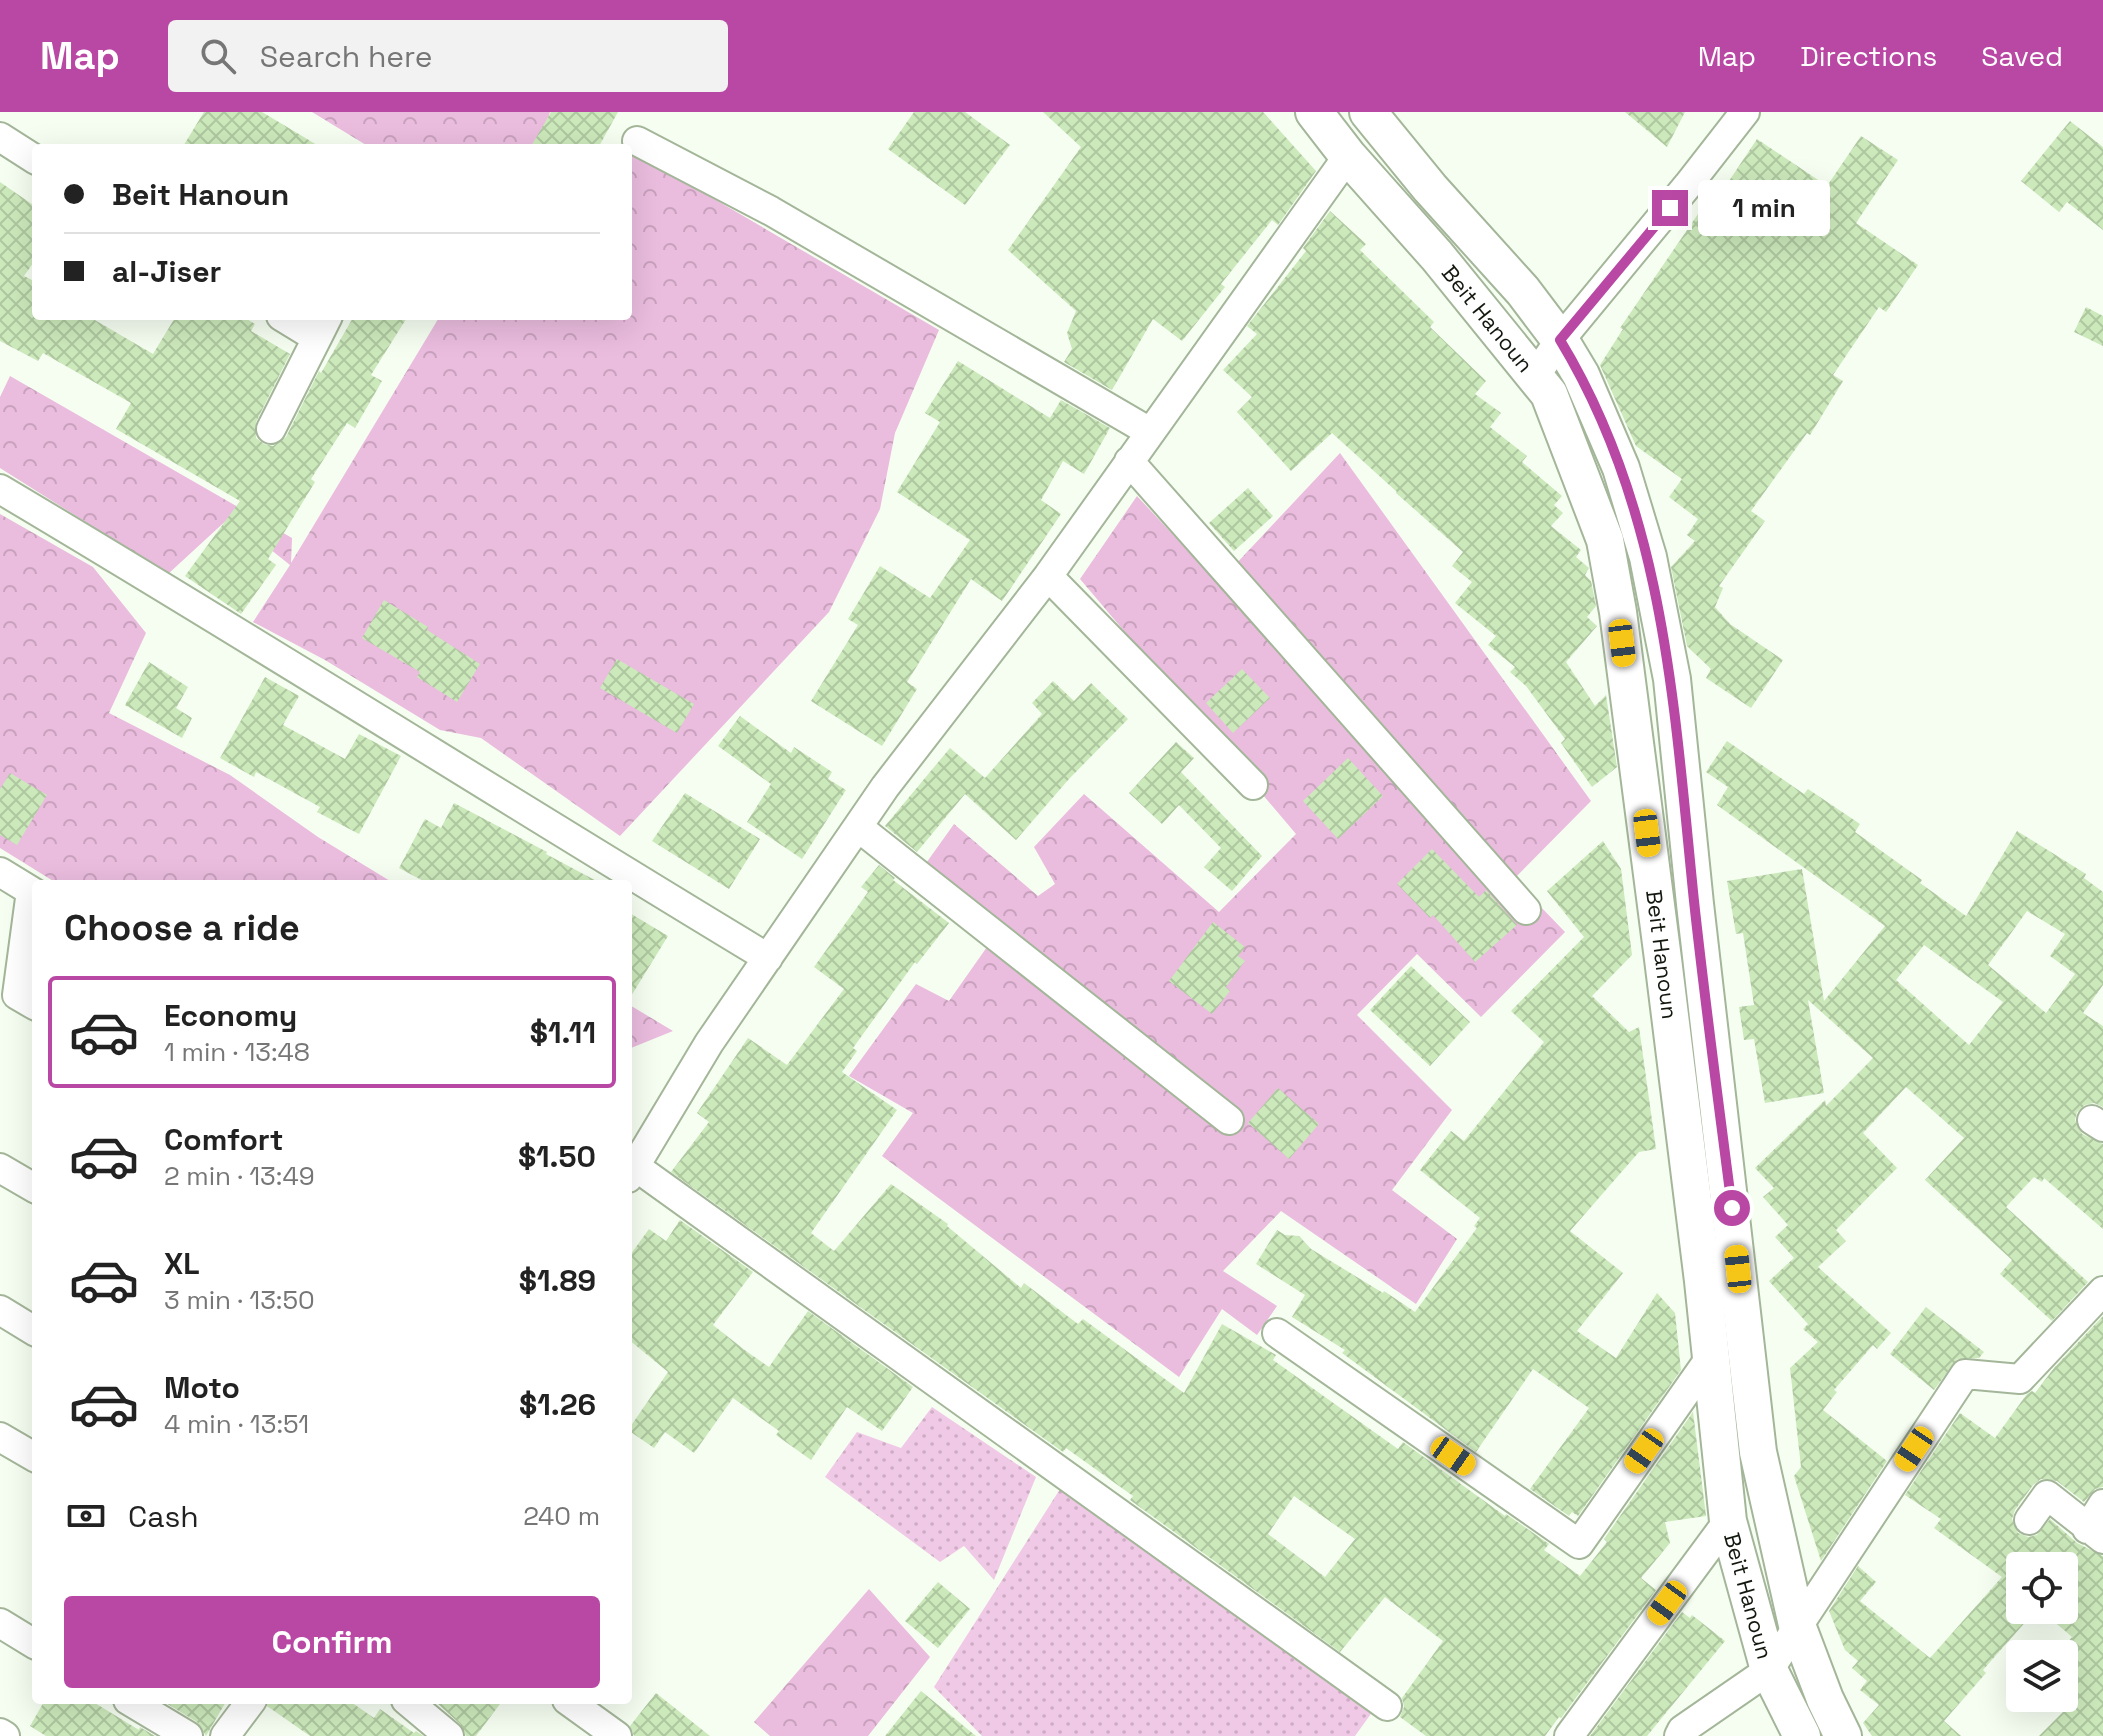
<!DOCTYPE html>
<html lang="en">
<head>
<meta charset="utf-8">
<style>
  :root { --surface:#fff; --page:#f2f2f2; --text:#222; --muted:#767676; --line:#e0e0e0; --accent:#b948a4 }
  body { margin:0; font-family:"Space Grotesk",sans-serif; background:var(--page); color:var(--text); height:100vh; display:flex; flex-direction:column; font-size:30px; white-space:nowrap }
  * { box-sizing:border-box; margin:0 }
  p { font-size:26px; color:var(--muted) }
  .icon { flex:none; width:44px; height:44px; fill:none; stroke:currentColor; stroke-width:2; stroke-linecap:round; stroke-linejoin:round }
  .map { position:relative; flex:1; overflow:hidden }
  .details { position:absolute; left:32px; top:768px; width:600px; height:824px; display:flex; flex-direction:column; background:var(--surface); border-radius:8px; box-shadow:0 8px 32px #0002 }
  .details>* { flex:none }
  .banner { position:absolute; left:32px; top:32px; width:600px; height:176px; border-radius:8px; box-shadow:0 8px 32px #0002; display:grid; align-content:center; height:176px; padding:0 32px; background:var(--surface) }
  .controls { position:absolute; left:2006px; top:1440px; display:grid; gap:16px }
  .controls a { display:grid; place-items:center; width:72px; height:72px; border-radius:8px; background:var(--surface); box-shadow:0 8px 32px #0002; font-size:40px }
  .end { position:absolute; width:36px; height:36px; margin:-18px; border:10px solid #b948a4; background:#fff; box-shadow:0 0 0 4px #fff }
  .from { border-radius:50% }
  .bubble { position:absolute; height:56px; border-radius:8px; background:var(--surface); box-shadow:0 8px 32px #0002; font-size:26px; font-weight:800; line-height:56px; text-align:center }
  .car { position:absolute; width:24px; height:48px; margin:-24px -12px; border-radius:10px; box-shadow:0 0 6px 2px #0007; background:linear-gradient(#f5c518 24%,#345 0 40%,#f5c518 0 76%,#345 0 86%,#f5c518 0) }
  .banner b { display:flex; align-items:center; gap:28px; height:76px; font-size:30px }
  .banner b+b { border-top:2px solid var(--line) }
  .banner i { width:20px; height:20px; background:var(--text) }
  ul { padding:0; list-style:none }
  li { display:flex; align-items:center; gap:24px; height:112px; margin:0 16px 12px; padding:0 16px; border:4px solid transparent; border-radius:8px }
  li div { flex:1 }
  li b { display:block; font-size:30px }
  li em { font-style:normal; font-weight:800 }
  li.on { border-color:var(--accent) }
  li>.icon { width:72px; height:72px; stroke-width:1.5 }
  h2 { padding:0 32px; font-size:36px; line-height:96px }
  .pay { display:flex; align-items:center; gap:20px; height:88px; padding:0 32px; font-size:30px }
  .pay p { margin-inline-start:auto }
  .primary-button { display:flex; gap:16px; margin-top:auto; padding:16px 32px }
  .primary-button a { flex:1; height:92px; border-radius:8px; background:var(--accent); color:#fff; font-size:32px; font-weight:800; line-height:92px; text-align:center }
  header { display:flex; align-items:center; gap:48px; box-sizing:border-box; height:112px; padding:0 40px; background:var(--accent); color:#fff }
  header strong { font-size:38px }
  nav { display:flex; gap:44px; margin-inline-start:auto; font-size:28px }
  .search { width:560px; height:72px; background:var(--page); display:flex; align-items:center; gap:20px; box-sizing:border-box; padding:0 28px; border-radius:8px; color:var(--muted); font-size:30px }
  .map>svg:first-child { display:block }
</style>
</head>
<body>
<header>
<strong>Map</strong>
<div class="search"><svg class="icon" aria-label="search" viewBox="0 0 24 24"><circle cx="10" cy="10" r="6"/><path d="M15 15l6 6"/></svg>Search here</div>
<nav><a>Map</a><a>Directions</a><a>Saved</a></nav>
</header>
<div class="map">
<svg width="2103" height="1624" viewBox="0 0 2103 1624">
  <defs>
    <pattern id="grass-dots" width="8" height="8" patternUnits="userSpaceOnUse" patternTransform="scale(2)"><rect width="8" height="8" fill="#f0c9e6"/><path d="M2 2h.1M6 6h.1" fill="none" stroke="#cdacc4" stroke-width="1.8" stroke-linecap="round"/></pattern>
    <pattern id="forest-crowns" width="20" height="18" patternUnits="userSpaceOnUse" patternTransform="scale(2)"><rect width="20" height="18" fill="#eabcde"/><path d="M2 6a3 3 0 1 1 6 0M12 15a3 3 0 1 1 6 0" fill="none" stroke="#c8a1bd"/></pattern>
    <pattern id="building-cross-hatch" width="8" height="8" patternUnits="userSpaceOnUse" patternTransform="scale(2)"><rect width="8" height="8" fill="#cce9bb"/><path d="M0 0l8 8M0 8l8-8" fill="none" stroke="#aec7a0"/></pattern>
  </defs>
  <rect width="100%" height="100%" fill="#f6fef2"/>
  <!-- grass -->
  <path fill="url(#grass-dots)" d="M932,1295L1036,1365L994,1468L964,1434L940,1450L825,1365L857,1320L901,1336Z
    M1062,1374L1373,1599L1355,1624H982L934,1575Z"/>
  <!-- forest -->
  <path fill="url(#forest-crowns)" d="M312,0H550L538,36H371Z
    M635,41L939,218L895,321L880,397L829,500L620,724L481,626L440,618L325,548L253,510L290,453L230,405L168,462L0,356V285L10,264L292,426L291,451L440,204H628V47Z
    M1340,341L1591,689L1514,767L1565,820L1481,905L1417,842L1357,903L1452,998L1392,1078L1457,1127L1416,1192L1281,1099L1223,1159L1277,1194L1257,1223L1222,1197L1179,1265L882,1044L913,1001L849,964L916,872L949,889L987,835L914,768L954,712L1038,784L1055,772L1034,735L1084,682L1219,800L1296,722L1080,467L1137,384L1218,471Z
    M0,402L93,455L146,521L109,601L230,663L318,725L395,772H202L197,769L195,772H58L0,736Z
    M628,892L673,919L631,936L628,933Z
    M869,1477L930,1545L868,1624H770L754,1610Z"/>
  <!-- building -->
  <path fill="url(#building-cross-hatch)" fill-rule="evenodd" d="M204,0H262L322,36H182Z
    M551,0H618L598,36H530Z
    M914,0H965L1010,33L965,93L888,37Z
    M1043,0H1263L1316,59L1278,113L1272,108L1221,172L1225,175L1182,229L1153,207L1112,278L1064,250L1072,237L1067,221L1076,199L1008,138L1081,35Z
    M1625,0H1685L1667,35Z
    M2070,9L2103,35V118L2067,90L2059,100L2021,69Z
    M1861,24L1898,48L1856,111L1918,153L1886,200L1879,195L1833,263L1843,269L1810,323L1807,321L1751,399L1765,409L1719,474L1723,476L1715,495L1730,512L1783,548L1751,596L1706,566L1711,557L1687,534L1671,455L1695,429L1687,423L1698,407L1669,385L1682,367L1636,334L1600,253L1623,217L1620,216L1709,86L1715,90L1757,27L1827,74Z
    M0,70L36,95V147L24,164L36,170V204H88L153,242L176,204H242L255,212L251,219L290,242L256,310V326L264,332L273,334L286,325L319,259L321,261L354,204H408L371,263L382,269L355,316L347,311L311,367L315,370L268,447L276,453L241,502L185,464L240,389L116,317L131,291L43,241L38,249L0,229Z
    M1330,99L1366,132L1360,138L1434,210L1430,215L1486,269L1475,282L1501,301L1490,315L1527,344L1522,350L1562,384L1554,393L1563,401L1551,414L1581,438L1576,445L1589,456L1585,463L1591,469L1596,494L1587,505L1597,514L1566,550L1595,594L1606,583L1617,655L1592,675L1561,631L1565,627L1526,574L1510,560L1515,555L1488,533L1496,524L1455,491L1472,470L1452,454L1463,440L1396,381L1397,380L1332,321L1291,359L1237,300L1252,285L1223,258L1257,222L1247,214L1306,139L1303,136Z
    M2086,195L2103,204V234L2074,220Z
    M958,249L1050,306L1061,288L1110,316L1084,362L1063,349L1041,388L1061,402L1002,489L971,467L907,570L917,577L882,634L811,589L858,513L848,507L880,454L930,486L970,428L897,380L940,310L925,301Z
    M1248,376L1273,404L1234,439L1209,411Z
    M384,488L428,515L427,518L480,552L457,590L417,565L420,560L362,526Z
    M617,547L694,592L677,621L600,576Z
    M149,550L188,575L176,596L192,606L182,626L125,593Z
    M1242,557L1270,586L1233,621L1206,591Z
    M265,565L299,584L283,613L345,647L359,622L401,644L359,722L317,700L320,695L256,660L254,665L220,646Z
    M1053,569L1074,589L1091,571L1128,607L1069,667L1016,728L965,682L917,740L885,714L950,636L985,666L1042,602L1032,591Z
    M740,604L791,641L794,635L832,660L828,667L846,678L802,747L747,710L771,672L718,634Z
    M1727,629L1804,682L1808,677L1860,712L1855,720L1922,768L1920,771L1966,804L2017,719L2086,762L2084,766L2103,780V873L2083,901L2103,914V995L2094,991L2085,993L2077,1000L2075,1008L2082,1022L2103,1032V1117L2044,1066L2042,1070L2034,1065L2006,1095L2088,1170L2052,1209L2000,1162L2012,1148L1925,1068L1964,1026L1906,975L1863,1021L1897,1056L1836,1118L1846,1129L1818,1155L1891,1221L1877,1237L1873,1233L1834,1278L1837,1280L1823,1298L1887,1349L1821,1449L1794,1364L1801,1355L1790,1256L1818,1230L1803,1217L1808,1212L1769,1169L1794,1146L1775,1125L1788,1113L1763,1085L1774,1076L1755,1056L1825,988L1826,994L1873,946L1808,888L1824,981L1765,991L1754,927L1744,928L1739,895L1754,893L1743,821L1736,822L1727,769L1802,757L1824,889L1885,814L1717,693L1728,675L1706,660ZM2027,799L2065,822L2050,844L2075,862L2046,901L1988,853ZM1924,833L2003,890L1969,933L1896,868Z
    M1176,630L1194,646L1181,660L1262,744L1232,779L1204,755L1221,736L1179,693L1162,712L1129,681Z
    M1348,646L1383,684L1338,727L1303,689Z
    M10,661L47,683L17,733L0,723V677Z
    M685,681L760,727L729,777L652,729Z
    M454,691L547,740L546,742L602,772H429L399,756L425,707L441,716Z
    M1603,729L1621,757L1632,843L1592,884L1629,920L1639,915L1656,1037L1639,1040L1570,1119L1623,1161L1577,1219L1616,1246L1657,1181L1675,1201L1681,1258L1578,1404L1572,1400L1569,1404L1530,1377L1589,1296L1533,1257L1476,1340L1342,1241L1345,1238L1292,1205L1305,1183L1256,1152L1277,1118L1285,1123L1299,1124L1311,1137L1383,1181L1384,1179L1415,1200L1477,1116L1474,1114L1480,1106L1420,1058L1451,1019L1464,1029L1544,930L1511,899L1584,825L1547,779Z
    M1432,737L1479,785L1486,778L1517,813L1475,850L1433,803L1430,806L1397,772Z
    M879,753L895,766L893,768L949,811L917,852L915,850L853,936L857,939L842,960L897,998L811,1121L834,1139L891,1072L948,1112L947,1114L1021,1176L1024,1171L1078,1212L1083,1207L1184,1281L1222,1212L1276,1243L1273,1248L1398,1337L1403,1330L1505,1404L1506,1402L1549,1432L1544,1438L1580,1464L1607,1430L1604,1427L1693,1300L1706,1404L1665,1410L1670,1431L1641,1466L1656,1478L1561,1606L1559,1605L1545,1624H1426L1400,1605L1404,1595L1402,1586L1443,1529L1385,1485L1340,1540L1130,1388L1133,1384L1066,1336L1063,1340L671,1060L709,1010L697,1001L748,926L787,953L844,877L814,855L868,780L861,775ZM1294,1384L1355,1427L1325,1465L1268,1422Z
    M628,800L668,824L628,889Z
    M1213,810L1245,835L1238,844L1245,849L1226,875L1230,879L1212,902L1169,869Z
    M1411,854L1470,910L1430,954L1370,898Z
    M1278,976L1319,1012L1289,1047L1248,1011Z
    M680,1108L753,1160L713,1213L746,1239L769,1255L808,1199L913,1275L882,1319L847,1295L811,1348L776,1323L779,1319L733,1286L694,1341L665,1320L654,1336L628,1318L668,1260L628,1227V1146L649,1117L666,1129Z
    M1926,1195L1984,1240L1979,1246L1957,1247L1934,1278L1890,1242Z
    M2103,1204V1375L2095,1377L2084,1390L2057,1369L2041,1367L2033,1373L2015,1398L2012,1407L2018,1421L2028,1425L2037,1423L2050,1407L2077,1431L2103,1444V1624H2039L2070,1593L2064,1588V1534L2072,1525L2041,1498H2064V1454H2020V1498H2036L1983,1558L1986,1561L1944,1609L1961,1624H1872L1863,1611L1879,1593L1860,1578L1867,1569L1852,1556L1858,1549L1845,1538L1829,1499L1858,1454L1876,1470L1860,1489L1930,1546L2002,1465L1934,1416L1941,1407L1905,1383L1960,1301L1995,1326L2027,1282L2032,1279L2035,1281L2054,1256Z
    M938,1470L970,1497L938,1536L905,1509Z
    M1682,1500L1690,1506L1692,1503L1725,1529L1647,1624H1590Z
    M921,1579L976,1624H885Z
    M656,1581L710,1624H634L630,1614Z
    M45,1588H90L139,1618L140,1615L155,1624H46L30,1614Z
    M161,1588H227L206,1624L197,1610Z
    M269,1588H348L374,1606L380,1597L414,1621L416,1619L423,1624H310L267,1594Z
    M439,1588H503L476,1624H466L460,1612L437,1591Z"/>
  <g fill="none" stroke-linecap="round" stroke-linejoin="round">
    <defs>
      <path id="minor" d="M0,25L36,48
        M637,29L771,99L1150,320
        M281,204L317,226L328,204
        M1535,264L1560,228L1688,73L1745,0
        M271,317L317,226
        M1129,349L1526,798
        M0,377C258,530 511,691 768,846
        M1048,464L1253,673
        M858,715L1229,1008
        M0,760L36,782
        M31,779L17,883L36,894
        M2092,1008L2103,1015
        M636,1055L1387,1594
        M0,1056L36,1077
        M628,1066L709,931L885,675L1048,464L1348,44
        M0,1198L36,1220
        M1277,1221L1579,1432L1710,1246
        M0,1325L36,1346
        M2029,1408L2047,1383L2103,1427
        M2087,1417L2103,1392
        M0,1511L36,1533
        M128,1588L188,1624
        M406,1588L449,1624
        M567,1588L617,1624
        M0,1621L5,1624
        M225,1624L252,1588
        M1569,1624L1728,1409
        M1679,1624L1682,1618L1769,1558L1965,1262L2020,1267L2103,1179"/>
      <g id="major">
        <path id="s1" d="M1314,0L1348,44L1437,144L1549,282L1605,428L1618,500L1663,847L1703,1169L1728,1409L1769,1558L1802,1624"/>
        <path d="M1368,0L1430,76L1523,179L1560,228L1581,263L1621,356L1648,445L1672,567L1695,792L1758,1340L1797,1513L1825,1587L1843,1624"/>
      </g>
    </defs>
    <!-- minor casing -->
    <use href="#minor" stroke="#a4b699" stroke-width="32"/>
    <!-- major casing -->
    <use href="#major" stroke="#a4b699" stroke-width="40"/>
    <!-- minor -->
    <use href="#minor" stroke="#fff" stroke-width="28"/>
    <!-- major -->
    <use href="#major" stroke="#fff" stroke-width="36"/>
  </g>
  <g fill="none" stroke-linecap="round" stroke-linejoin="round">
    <!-- route -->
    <path stroke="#b948a4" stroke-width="10" d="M1670,96L1560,228C1665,401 1674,594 1694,789C1705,891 1719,994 1732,1096"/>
  </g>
  <g text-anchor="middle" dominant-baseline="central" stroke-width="6" stroke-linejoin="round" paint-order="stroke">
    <!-- street labels -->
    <g font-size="22" fill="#12180e" stroke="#fff">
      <text stroke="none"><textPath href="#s1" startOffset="270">Beit Hanoun</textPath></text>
      <text stroke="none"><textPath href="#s1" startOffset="942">Beit Hanoun</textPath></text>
      <text stroke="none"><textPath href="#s1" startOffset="1590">Beit Hanoun</textPath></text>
    </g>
  </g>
</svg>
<div class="controls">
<a><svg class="icon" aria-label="locate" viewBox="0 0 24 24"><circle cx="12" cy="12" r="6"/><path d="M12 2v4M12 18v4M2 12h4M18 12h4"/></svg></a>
<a><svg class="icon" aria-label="layers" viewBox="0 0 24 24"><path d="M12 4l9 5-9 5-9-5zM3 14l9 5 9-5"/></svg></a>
</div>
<i class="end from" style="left:1732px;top:1096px"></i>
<i class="end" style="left:1670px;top:96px"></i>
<div class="bubble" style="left:1698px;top:68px;width:132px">1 min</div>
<i class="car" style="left:1622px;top:531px;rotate:173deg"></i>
<i class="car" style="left:1647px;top:721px;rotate:173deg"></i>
<i class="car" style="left:1738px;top:1157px;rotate:354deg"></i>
<i class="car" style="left:1914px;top:1337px;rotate:214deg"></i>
<i class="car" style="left:1644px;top:1339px;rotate:215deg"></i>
<i class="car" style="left:1453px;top:1344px;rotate:125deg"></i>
<i class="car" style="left:1667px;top:1491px;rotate:216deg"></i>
<div class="banner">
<b><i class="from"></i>Beit Hanoun</b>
<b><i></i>al-Jiser</b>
</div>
<section class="details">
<h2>Choose a ride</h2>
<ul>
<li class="on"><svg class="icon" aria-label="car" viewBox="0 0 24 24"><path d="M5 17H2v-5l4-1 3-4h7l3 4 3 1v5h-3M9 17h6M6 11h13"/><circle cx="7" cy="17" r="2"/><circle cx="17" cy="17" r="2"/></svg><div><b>Economy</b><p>1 min · 13:48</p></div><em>$1.11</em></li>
<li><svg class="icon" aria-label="car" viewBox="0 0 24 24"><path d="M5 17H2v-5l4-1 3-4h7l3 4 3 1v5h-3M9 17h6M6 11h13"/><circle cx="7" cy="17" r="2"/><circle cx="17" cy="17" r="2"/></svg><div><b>Comfort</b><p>2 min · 13:49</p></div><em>$1.50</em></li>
<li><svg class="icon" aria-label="car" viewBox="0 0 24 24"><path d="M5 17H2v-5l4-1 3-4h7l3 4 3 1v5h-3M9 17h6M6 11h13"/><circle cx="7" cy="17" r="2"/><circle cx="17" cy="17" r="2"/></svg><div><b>XL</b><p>3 min · 13:50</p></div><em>$1.89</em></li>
<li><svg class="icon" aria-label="car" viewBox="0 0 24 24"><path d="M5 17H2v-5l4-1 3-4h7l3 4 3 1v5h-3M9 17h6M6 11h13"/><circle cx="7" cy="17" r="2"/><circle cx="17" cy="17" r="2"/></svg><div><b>Moto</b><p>4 min · 13:51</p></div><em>$1.26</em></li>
</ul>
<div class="pay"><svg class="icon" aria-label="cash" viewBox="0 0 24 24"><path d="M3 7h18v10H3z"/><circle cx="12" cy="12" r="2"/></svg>Cash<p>240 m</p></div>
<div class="primary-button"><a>Confirm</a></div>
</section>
</div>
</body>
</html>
